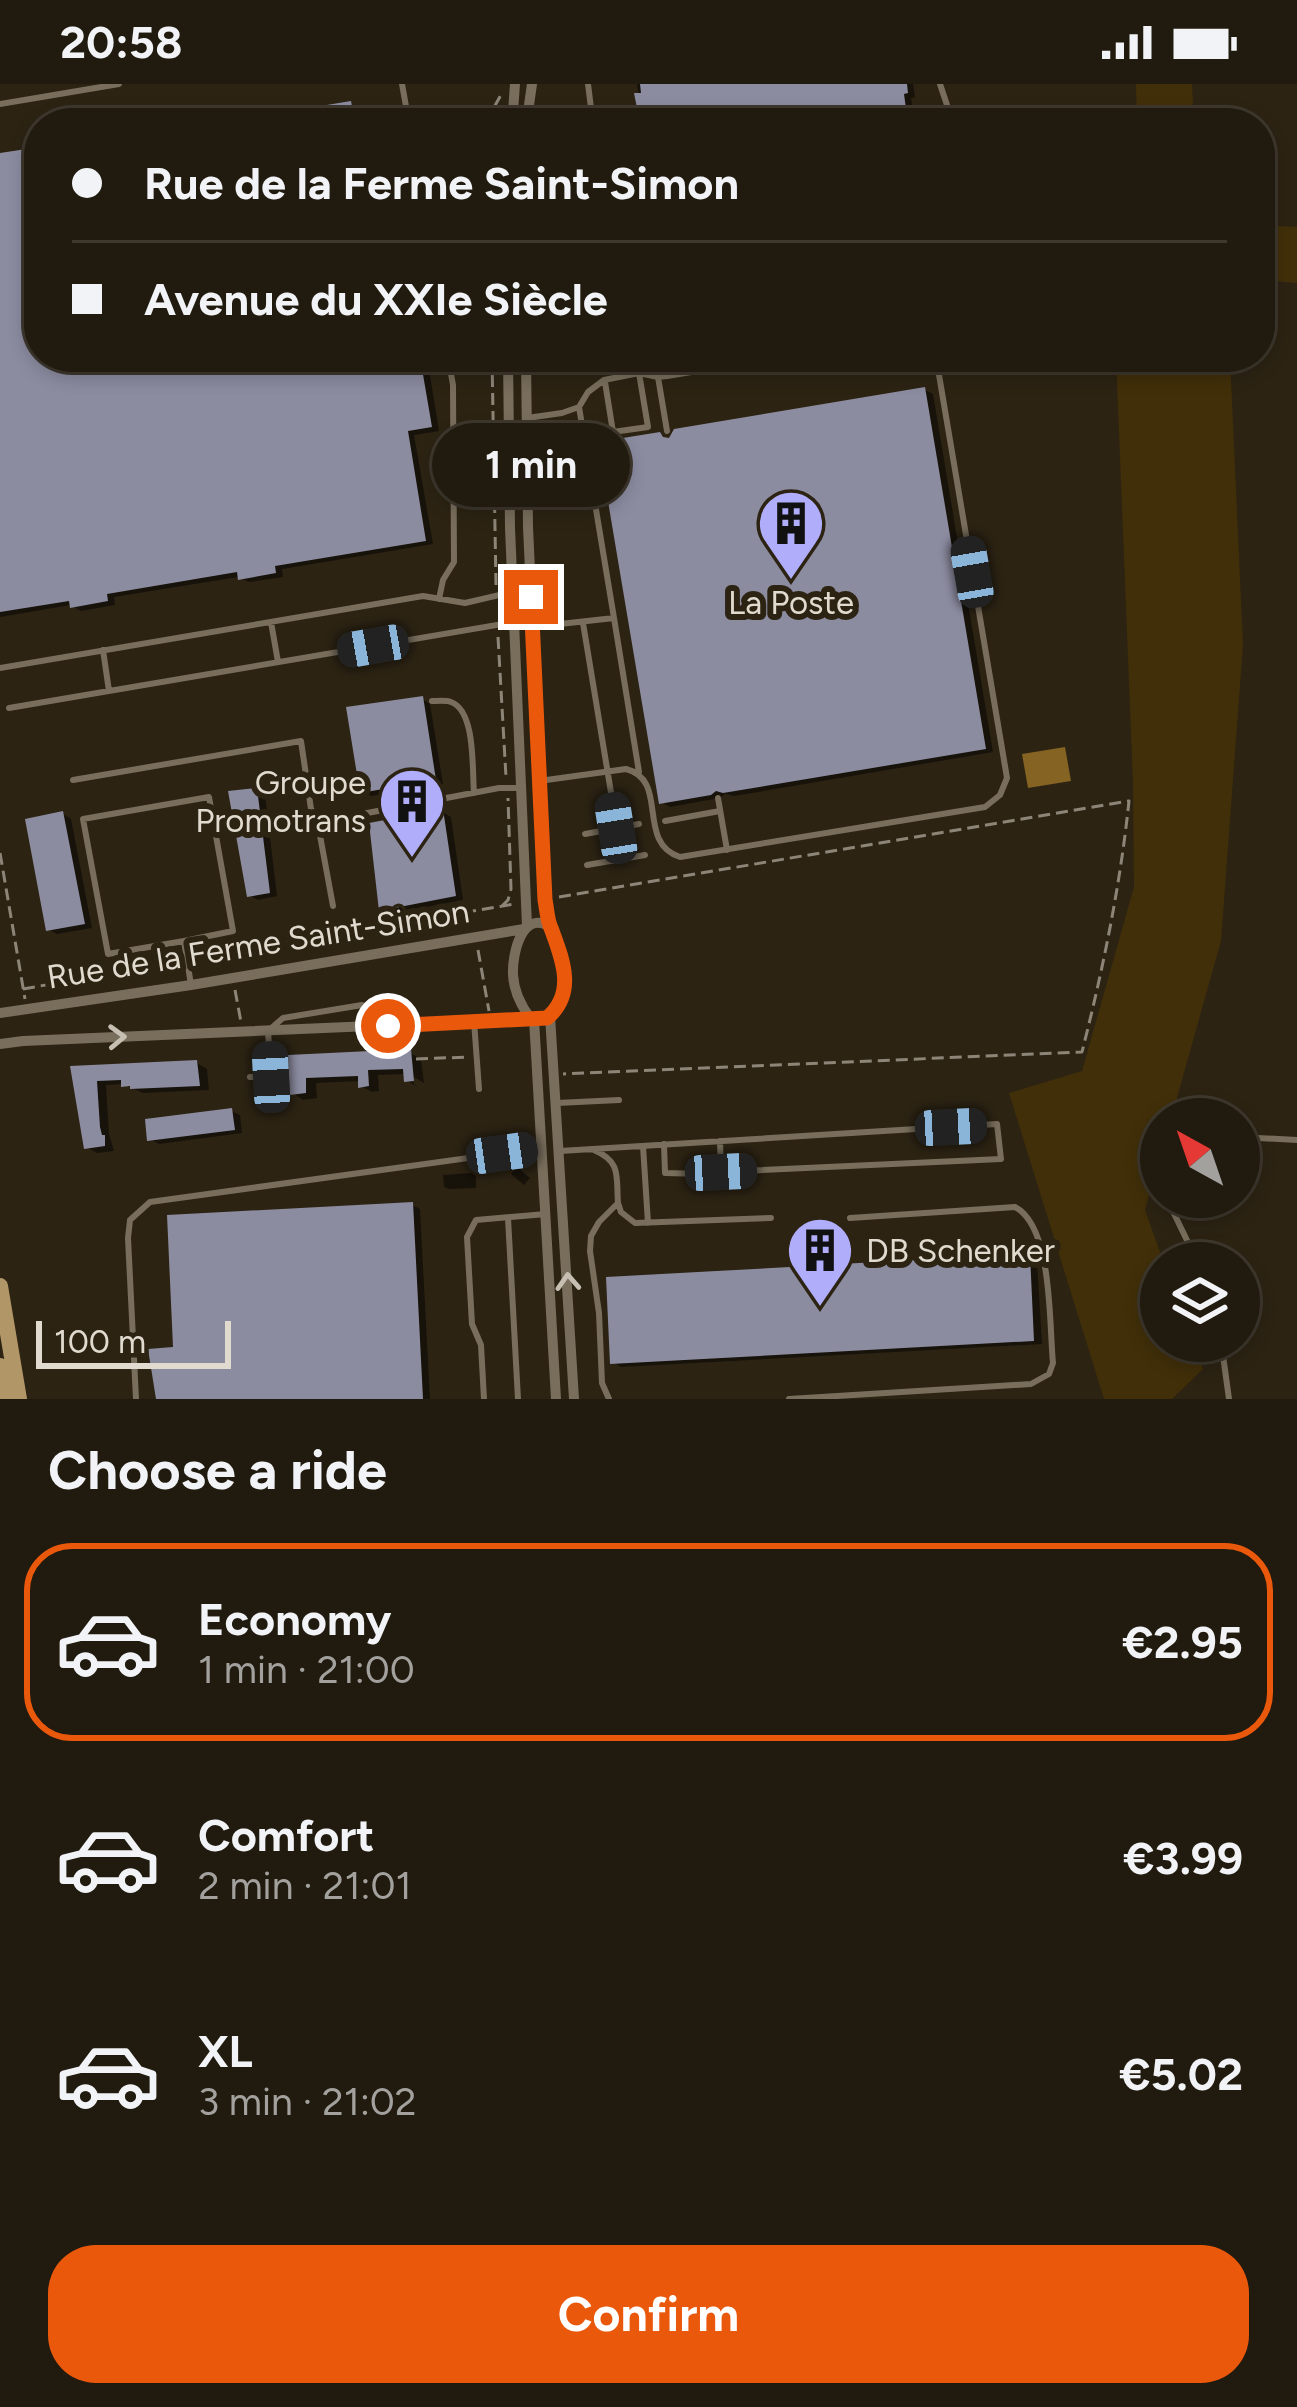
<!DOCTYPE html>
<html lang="en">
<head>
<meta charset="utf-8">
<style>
  :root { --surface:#211a0e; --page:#292317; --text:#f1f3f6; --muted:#a2a19e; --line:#3e382e; --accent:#ea580c }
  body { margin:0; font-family:Figtree,sans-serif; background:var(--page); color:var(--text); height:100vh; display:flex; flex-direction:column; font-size:45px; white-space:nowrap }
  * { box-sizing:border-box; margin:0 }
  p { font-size:39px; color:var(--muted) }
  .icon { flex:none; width:66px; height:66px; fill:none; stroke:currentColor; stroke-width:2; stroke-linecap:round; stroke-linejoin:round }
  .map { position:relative; height:1315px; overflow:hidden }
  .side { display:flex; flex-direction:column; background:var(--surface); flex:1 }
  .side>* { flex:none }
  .top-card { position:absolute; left:24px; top:24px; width:1251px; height:264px; border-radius:48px; box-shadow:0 6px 18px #0003,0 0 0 3px var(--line); display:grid; align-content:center; height:264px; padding:0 48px; background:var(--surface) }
  .needle { width:78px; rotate:320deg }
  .fabs { position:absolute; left:1140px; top:1014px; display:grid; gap:24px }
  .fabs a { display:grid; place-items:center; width:120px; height:120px; border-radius:50%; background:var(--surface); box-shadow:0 6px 18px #0003,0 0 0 3px var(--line); font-size:60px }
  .scale { position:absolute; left:36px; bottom:30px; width:195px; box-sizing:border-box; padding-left:12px; border:6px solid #e0dacf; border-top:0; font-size:33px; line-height:42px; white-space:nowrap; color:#e0dacf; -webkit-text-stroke:9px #2c2313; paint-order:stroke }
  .end { position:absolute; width:54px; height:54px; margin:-27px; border:15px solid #ea580c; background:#fff; box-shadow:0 0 0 6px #fff }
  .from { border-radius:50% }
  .bubble { position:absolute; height:84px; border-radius:42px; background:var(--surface); box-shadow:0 6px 18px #0003,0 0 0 3px var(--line); font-size:39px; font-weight:700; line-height:84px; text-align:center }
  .car { position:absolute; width:36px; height:72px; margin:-36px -18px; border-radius:15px; box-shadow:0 0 9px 3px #0007; background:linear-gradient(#222 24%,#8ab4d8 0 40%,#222 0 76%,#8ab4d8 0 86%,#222 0) }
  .top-card b { display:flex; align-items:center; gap:42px; height:114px; font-size:45px }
  .top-card b+b { border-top:3px solid var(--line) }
  .top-card i { width:30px; height:30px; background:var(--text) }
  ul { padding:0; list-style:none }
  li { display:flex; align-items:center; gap:36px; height:198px; margin:0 24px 18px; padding:0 24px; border:6px solid transparent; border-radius:48px }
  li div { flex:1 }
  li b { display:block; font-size:45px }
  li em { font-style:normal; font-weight:700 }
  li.selected { border-color:var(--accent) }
  li>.icon { width:108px; height:108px; stroke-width:1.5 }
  h2 { padding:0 48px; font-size:54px; line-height:144px }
  .cta { display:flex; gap:24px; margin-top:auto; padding:24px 48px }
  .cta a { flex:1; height:138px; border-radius:48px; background:var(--accent); color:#fff; font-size:48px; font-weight:700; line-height:138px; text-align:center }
  .status { display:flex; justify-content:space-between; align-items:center; height:84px; padding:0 60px; background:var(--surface); direction:ltr }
  .status svg { height:33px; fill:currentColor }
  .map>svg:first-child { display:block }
</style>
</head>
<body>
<div class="status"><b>20:58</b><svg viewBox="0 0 49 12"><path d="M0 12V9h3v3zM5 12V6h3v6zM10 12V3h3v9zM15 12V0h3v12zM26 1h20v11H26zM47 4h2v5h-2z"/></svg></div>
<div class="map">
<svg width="1297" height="1315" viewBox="0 0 1297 1315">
  <rect width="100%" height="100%" fill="#2c2313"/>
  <!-- green -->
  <path fill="#412f09" d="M1136,0H1192L1194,39H1137Z
    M1260,141L1297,143V199L1260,196Z
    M1116,273H1230L1243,561L1221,857L1171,1035H1161V1069L1145,1126L1164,1179H1161V1257H1193L1203,1285L1172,1315H1104L1009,1009L1082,987L1134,803L1133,699Z"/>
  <!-- water -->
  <path fill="#846323" d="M1065,663L1071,697L1028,704L1022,670Z"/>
  <!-- shadow -->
  <path fill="#0007" d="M637,0H913L915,13L911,14L915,39H643Z
    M351,20L359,25L362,39H238Z
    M32,67L39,71V273H427L439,347L414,351L433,460L282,485L283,493L249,498L238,493L114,513L115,521L81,527L71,521L0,533V72Z
    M925,306L933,310L993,668L734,712L725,710L720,714L670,723L662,718L671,358Z
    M422,615L430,620L443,700L371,712L363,707Z
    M256,707L265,711L277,812L258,816L249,811Z
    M442,728L451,733L463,816L390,830L382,825Z
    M63,730L71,735L92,844L57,850L48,845Z
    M410,969L421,975L424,999L414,993V1000L418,1003L407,997L406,990L378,991L379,1007L372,1008L361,1002V997L316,999L317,1014L303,1016L293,1009L291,974Z
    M197,979L207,985L209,1006L143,1009L123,1000L106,1001L109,1050L114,1067L97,1069L87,1063L74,984Z
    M231,1027L240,1031L242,1049L159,1060L150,1055Z
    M517,1083L530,1094L524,1101L511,1090Z
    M471,1089L476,1092V1104L449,1105L444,1103L443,1091Z
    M412,1121L420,1125L430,1315H159L151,1268L177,1265Z
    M838,1164L847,1168V1183L1029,1173L1037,1178L1042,1260L621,1283L613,1278Z"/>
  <!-- building -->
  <path fill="#8c8ca1" d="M640,0H907L908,9L904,10L908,39H640L634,9H641Z
    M351,17L355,39H255L254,33Z
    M33,64L34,70H39V273H420L432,343L408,347L426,457L275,482L276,489L238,496L237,488L107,510L108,517L70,524L69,517L0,528V69Z
    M925,303L986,665L723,709L716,707L711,711L659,720L598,358L660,348L663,353L669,354L674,345Z
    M423,612L436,696L360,709L346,623Z
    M257,704L270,809L247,813L228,707Z
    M443,725L456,812L379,827L369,739Z
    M63,727L85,840L46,847L25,735Z
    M411,965L414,997L404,998L403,985L368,986L369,1002L358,1004V992L306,994V1009L290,1011L288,971Z
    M197,976L200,1002L130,1005V1002L121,1003V996L97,997L100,1043L102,1051H105V1062L84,1065L70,982Z
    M232,1024L235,1046L147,1057L145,1035Z
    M413,1118L423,1315H156L148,1265L173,1263L167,1131Z
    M839,1161L840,1180L1030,1170L1034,1257L610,1280L606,1193L790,1183L789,1163Z"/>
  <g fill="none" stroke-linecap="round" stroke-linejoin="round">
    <!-- path -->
    <path stroke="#8d8678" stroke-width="3" stroke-dasharray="12 6" stroke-linecap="butt" d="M488,39V34L502,9
      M492,273L496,501
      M498,553L506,693
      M0,769L25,915
      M559,813L1129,717C1120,803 1103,885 1082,968L563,990
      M502,822L508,816L511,805L508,714
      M478,866L489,927
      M198,874L514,820
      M23,905L177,878
      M235,906L241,938
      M416,975L469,973"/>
    <!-- lane -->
    <path stroke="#796e5c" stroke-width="6" d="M402,0L409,39
      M940,0L953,39
      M0,20L119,0
      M591,24L594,39
      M535,31L549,32L591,24L588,0
      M658,293L667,347
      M605,298L613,348L648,343L639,289
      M527,334L562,329L579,323L588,308L604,296L639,289L658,293L667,292L783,273
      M532,485L543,495L546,542
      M439,515L443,496L454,478L453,301L448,273
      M614,534L639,688
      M271,538L278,578
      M583,539L622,775
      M533,543L614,534L579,323
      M103,566L109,607
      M0,584L423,512L465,519L512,508
      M432,617C437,617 446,616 451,618C476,627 472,686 474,709
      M9,624L514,538
      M73,696L301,657L311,725L316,732L325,737L499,704H519
      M539,697L626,685C670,696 635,758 680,773L985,723L1000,711L1007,694L936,273
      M718,714L727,766
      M325,737L319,746L333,822
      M665,737L720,727
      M585,750L639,740
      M587,781L645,771
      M184,857L233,847L209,713L83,735L108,870L184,857L191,901
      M474,937L479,1005
      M250,993H271L268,947L283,934L362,921L383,931L386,939
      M557,1019L619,1016
      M1239,1053L1297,1056
      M1161,1058L1154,1069L1161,1103
      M664,1060L665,1089L704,1090
      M643,1062L648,1139
      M594,1066C622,1078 616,1093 618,1119L599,1138L591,1152L590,1167L599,1229L602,1299L609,1315
      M560,1067L997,1040L1001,1075L721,1088L720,1057
      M1166,1113L1198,1179
      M618,1119L621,1128L635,1139L771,1134
      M508,1134L518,1315
      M1221,1257L1229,1315
      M136,1315L128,1154L130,1136L150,1118L541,1064
      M484,1315L481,1261L472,1240L467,1153L476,1136L546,1130
      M789,1315L1031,1300L1049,1290L1053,1279C1049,1240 1053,1143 1015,1123L850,1134"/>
    <!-- street -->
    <path stroke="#796e5c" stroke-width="10" d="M513,28L515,0
      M528,28L532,0
      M503,39L513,28C524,25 533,28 538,39
      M508,273L510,444L527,842
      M0,929L191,901L524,845
      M550,932L574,1315
      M531,935C521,922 514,908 513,891C512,870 522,825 550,843
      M534,935L556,1315
      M0,960L23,957L534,935C582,929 563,875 551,845C547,836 547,825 545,816L528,443L526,273"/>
    <!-- primary -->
    <path stroke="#b19667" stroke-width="16" d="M0,1202L19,1315
      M0,1282L6,1315"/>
  </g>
  <!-- one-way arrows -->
  <defs><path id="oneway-chevron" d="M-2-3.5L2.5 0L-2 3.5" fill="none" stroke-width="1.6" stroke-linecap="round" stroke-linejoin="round" transform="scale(3)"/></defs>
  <g stroke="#c6bfb2">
    <use href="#oneway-chevron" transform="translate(117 953) rotate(-2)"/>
    <use href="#oneway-chevron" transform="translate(568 1198) rotate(-93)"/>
  </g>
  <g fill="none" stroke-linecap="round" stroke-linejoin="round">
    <!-- route -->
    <path stroke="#ea580c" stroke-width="15" d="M388,942L547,934C577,909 562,874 551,844C547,836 547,825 545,816L531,513"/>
  </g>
  <!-- icons -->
  <defs>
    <symbol id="building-pin" viewBox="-11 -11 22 30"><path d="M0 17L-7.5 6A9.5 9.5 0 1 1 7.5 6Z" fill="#b0aefa" stroke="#2c2313"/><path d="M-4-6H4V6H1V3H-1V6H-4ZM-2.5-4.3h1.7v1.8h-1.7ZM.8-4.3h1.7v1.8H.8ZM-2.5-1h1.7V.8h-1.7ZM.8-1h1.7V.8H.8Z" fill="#111"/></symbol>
  </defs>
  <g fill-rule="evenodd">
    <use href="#building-pin" x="753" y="401" width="76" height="104"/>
    <use href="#building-pin" x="374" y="679" width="76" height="104"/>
    <use href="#building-pin" x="782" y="1128" width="76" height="104"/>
  </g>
  <g text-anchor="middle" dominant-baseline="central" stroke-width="12" stroke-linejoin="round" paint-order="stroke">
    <!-- poi labels -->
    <g font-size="33" fill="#e0dacf" stroke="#2c2313">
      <text x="791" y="518">La Poste</text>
      <text x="366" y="698" text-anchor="end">Groupe<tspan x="366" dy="38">Promotrans</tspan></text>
      <text x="866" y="1166" text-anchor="start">DB Schenker</text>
    </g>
    <!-- street labels -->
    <g font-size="33" fill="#e0dacf" stroke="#2c2313">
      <text transform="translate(258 860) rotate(-9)">Rue de la Ferme Saint-Simon</text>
    </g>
  </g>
</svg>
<div class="fabs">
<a><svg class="needle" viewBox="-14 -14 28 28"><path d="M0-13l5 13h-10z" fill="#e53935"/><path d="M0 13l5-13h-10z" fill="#a2a19e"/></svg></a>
<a><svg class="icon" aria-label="layers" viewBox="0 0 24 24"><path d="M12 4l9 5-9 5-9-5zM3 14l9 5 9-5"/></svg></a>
</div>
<div class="scale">100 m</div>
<i class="end from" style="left:388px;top:942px"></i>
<i class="end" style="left:531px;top:513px"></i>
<div class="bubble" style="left:432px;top:339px;width:198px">1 min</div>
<i class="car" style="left:972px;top:488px;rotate:350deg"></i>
<i class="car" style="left:373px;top:562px;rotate:260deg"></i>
<i class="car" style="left:616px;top:744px;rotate:351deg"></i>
<i class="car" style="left:271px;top:993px;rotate:357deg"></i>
<i class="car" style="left:951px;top:1043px;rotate:87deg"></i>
<i class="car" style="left:502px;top:1069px;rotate:82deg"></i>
<i class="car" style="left:721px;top:1088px;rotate:87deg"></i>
<div class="top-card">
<b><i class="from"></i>Rue de la Ferme Saint-Simon</b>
<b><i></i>Avenue du XXIe Siècle</b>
</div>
</div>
<section class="side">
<h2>Choose a ride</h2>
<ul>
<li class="selected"><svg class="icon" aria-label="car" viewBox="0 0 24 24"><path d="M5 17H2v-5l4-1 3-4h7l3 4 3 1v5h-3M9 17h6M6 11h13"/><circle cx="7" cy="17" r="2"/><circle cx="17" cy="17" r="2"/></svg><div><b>Economy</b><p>1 min · 21:00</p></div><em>€2.95</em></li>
<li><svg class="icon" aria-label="car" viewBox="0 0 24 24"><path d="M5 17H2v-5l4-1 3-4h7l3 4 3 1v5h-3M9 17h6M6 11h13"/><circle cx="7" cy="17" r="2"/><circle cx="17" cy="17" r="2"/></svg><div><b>Comfort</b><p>2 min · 21:01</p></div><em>€3.99</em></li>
<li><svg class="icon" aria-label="car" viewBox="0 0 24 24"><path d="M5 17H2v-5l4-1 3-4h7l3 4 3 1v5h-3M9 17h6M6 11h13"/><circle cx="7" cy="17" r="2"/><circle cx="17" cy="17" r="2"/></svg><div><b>XL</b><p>3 min · 21:02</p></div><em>€5.02</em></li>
</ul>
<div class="cta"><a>Confirm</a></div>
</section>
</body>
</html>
